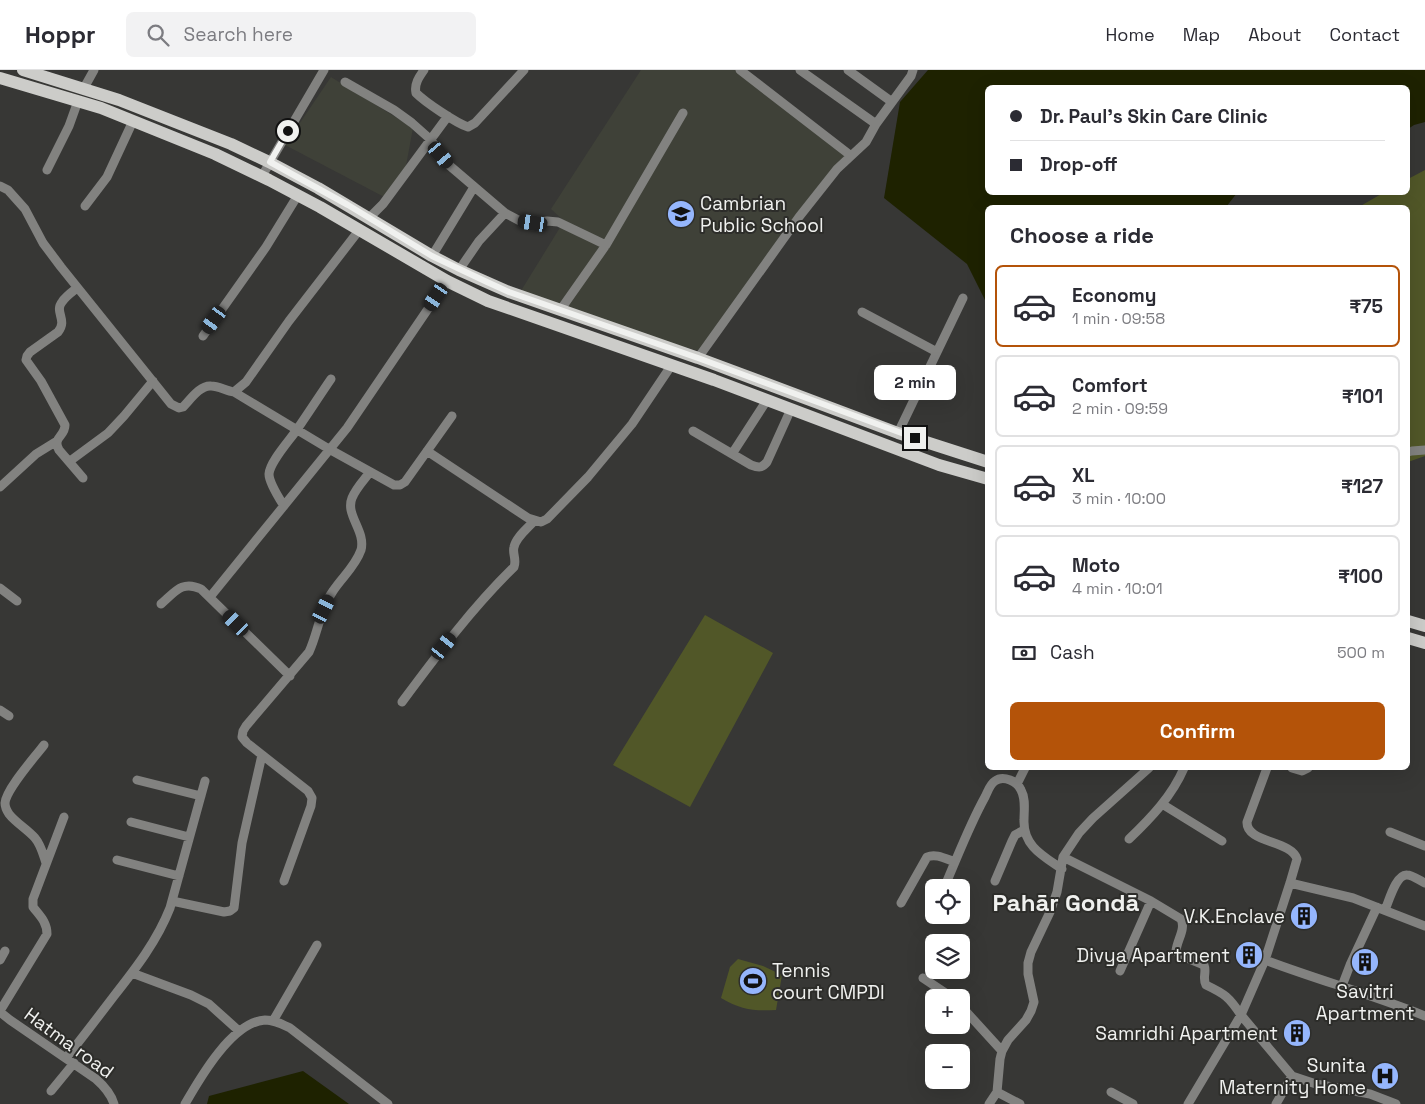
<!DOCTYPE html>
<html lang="en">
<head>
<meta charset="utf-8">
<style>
  :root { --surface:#fff; --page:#f2f2f3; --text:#2b2b33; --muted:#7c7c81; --line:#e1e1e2; --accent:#b45309 }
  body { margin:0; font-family:"Space Grotesk",sans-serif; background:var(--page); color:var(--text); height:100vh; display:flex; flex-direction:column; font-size:19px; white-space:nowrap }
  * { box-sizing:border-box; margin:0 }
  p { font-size:16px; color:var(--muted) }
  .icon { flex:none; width:28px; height:28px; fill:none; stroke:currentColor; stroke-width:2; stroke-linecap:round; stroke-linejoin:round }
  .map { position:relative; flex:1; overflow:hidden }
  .details { position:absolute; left:985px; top:135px; width:425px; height:565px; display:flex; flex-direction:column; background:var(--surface); border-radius:8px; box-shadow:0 5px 20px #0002 }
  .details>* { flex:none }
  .guide { position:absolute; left:985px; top:15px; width:425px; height:110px; border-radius:8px; box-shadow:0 5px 20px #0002; display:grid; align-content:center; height:110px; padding:0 25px; background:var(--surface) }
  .tools { position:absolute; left:925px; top:809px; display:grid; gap:10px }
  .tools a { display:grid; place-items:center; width:45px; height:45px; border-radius:8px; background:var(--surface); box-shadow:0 5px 20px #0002; font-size:25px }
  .end { position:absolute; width:22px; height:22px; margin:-11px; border:6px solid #f0f1ef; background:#111; box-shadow:0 0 0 2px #111 }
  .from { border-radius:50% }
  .bubble { position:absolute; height:35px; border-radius:8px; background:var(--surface); box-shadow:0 5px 20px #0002; font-size:16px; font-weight:600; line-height:35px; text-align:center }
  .car { position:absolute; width:15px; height:30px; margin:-15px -8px; border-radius:6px; box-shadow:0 0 4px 1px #0007; background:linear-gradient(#222 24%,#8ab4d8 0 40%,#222 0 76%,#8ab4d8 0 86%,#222 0) }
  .guide b { display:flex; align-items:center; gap:18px; height:48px; font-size:19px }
  .guide b+b { border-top:1px solid var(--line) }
  .guide i { width:12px; height:12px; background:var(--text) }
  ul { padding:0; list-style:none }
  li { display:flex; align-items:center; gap:15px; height:82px; margin:0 10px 8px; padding:0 15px; border:2px solid var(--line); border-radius:8px }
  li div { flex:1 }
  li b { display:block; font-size:19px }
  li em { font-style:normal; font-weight:600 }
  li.selected { border-color:var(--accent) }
  li>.icon { width:45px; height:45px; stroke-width:1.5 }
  h2 { padding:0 25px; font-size:22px; line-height:60px }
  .pay { display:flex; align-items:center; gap:12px; height:55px; padding:0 25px; font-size:19px }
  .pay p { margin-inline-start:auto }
  .cta { display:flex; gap:10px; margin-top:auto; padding:10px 25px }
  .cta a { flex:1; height:58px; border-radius:8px; background:var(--accent); color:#fff; font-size:20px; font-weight:600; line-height:58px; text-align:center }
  header { display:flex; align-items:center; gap:30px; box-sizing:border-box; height:70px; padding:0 25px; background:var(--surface); border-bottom:1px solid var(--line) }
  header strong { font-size:24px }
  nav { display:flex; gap:28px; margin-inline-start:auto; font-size:18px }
  .search { width:350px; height:45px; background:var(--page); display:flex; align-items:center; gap:12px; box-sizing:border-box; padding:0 18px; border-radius:8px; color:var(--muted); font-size:19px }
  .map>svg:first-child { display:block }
</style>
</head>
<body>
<header>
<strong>Hoppr</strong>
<div class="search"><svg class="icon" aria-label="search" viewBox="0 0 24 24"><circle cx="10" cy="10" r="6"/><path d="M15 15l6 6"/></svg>Search here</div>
<nav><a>Home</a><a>Map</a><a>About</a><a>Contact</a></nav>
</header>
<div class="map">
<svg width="1425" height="1034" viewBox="0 0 1425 1034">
  <rect width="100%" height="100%" fill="#373735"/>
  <!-- built -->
  <path fill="#3f4138" d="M641,0H736L847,87L703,282L626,261L519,224L564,151L551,139Z
    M331,7L413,58L403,112L390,130L285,75Z"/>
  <!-- green -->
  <path fill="#515728" d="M1425,100V386L1408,392V138H1357L1383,123L1408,122V109Z
    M705,545L773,583L690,737L613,695Z
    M738,889L763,896L782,905L776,940C754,941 741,940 721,928L730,897Z"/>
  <!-- water -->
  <path fill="#1e2200" d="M928,0H1425V52L1414,55L1408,59V18H988V122L1237,123L1226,137L988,138L987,234L967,194L884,128L900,32Z
    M303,1001L349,1034H207L209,1026Z"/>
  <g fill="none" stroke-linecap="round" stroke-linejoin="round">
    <!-- minor -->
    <path stroke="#828280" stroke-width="9" d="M424,0C419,7 414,14 416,23C425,32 456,53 468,57L475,53L524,0
      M740,0L850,85
      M800,0L876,54
      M848,0L892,32
      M345,12L394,40L412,53L430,69L450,96L505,143L520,151L533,153L547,151L558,152L606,175
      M84,18L94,0
      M47,100L69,56L78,31
      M262,106L324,0
      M0,116L8,120L25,139L43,173L61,197L171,334L179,338L183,337C190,330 200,315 211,316C219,316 226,321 234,322L246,312L289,251L360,159
      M85,136L107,107L133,51
      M369,148L383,134L448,46
      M432,186L474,117
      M459,200L479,171L505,143
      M77,218C72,222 66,226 62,232C54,242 68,250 58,262L30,282L27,286L26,290L41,311L65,355C65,367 52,367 59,380L83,408
      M561,239L606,175L683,43
      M862,242L937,282
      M203,266L266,177L298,125
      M698,288L799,147L837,99L866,72L876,54L911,6L913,0
      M234,322L329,379L394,415H400L405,412L452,346
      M693,361L751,395C759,398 762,398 767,392L791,339
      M898,363L963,228
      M427,381L528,448L541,452L547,449L588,407L632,354L671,296
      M1408,382L1412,381L1425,380
      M732,384L767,330
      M70,391L108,363L124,346L153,311
      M0,417L36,384L57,371
      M284,436C279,428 269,413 269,404C270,391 291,369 298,358C309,342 320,325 331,309
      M0,518L17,531
      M210,527L347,358L447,211
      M161,534C175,522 182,510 201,519L290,606
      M402,632C437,585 472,538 514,497C517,489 512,484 514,477C516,467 528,458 534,451
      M0,640L9,646
      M44,675C35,687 6,719 5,733C5,737 7,741 9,744C16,753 27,759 35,768C41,775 43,784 46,793
      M1267,698L1247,752C1246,773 1291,770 1297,789L1290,813L1265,890L1241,945L1292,1006L1316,1014L1370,1024L1396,1034
      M1292,698L1302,701L1308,698
      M137,710L201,726
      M1017,714L1025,698
      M1162,734L1222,771
      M131,752L189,767
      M1390,762L1425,776
      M1129,769C1151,748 1172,726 1184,698
      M1063,787L1151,831L1181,849C1186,859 1177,870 1176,881L1180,885L1204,895C1207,902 1202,908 1206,915C1225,924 1229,927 1241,945L1188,1034
      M117,790L179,806
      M284,811L311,736L312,728L308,721L247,673L242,667L243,661L246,656L309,582C318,563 320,539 333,521C342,507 355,497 361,480C366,461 345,445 352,428C356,418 364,410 370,402
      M947,811C959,783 970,754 985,727C988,721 990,714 995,711C999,708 1005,708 1010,710C1015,712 1019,715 1021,720C1026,729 1024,740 1024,750C1023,776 1043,786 1062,799
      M995,811L1012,771L1015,765L1024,760
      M1290,813L1353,828L1425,856
      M172,831L224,842L230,841L234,838L242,773L262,685
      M901,833L927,787C936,783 946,789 955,792
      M1385,840C1389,831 1396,804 1407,805C1413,805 1420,811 1425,813
      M0,890L5,881
      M1265,890C1318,910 1373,925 1425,946
      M1120,901L1151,831
      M132,903L191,925L209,934L239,961
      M923,908L953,928
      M1342,916L1350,895L1377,837
      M961,936L1002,981L1000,989L997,1022L989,1034
      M0,941L47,864C47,852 40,846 33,837V829L64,747
      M0,942L10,950L96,1009C104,1016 111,1024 114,1034
      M273,951L317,875
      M1002,981L1008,970L1026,950L1031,941L1034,932L1028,904V893L1031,882L1050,842L1057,822L1063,787L1079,763L1093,748L1149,698
      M66,988C82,968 98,947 114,926C136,898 157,871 170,838L205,711
      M51,1021L74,993
      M997,1022L1020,1034
      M1111,1022L1133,1034
      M185,1034C200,1008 232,952 265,950C275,950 282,954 290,958L388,1034
      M1276,1034L1292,1006"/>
    <!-- primary -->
    <path stroke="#ccccc9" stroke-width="12" d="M23,0L119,30L231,74L269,92L318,118L432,186L459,200L509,222L698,288L898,363L988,392
      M0,8L101,38L215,84L269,110L320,137L447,211L488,231L714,310L939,395L988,409
      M1408,551L1425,556
      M1408,568L1425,573"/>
  </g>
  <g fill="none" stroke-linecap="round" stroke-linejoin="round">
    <!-- route -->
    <path stroke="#f0f1ef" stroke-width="6" d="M288,61L270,92L348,135L432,186L487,212L509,222L698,288L915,368"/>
  </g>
  <!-- icons -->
  <defs>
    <symbol id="school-disc" viewBox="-11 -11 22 22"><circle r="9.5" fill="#95b6fd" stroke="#2d2d2a"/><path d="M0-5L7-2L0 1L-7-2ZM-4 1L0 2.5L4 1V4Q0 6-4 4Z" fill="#111"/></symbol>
    <symbol id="building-disc" viewBox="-11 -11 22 22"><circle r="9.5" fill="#95b6fd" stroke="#2d2d2a"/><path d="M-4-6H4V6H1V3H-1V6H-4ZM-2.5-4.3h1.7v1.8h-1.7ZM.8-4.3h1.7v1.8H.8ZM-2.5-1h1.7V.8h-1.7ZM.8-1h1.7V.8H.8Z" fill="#111"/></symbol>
    <symbol id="stadium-disc" viewBox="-11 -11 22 22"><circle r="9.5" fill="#95b6fd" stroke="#2d2d2a"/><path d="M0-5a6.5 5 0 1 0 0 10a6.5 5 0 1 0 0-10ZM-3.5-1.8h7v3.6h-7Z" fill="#111"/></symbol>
    <symbol id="hospital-disc" viewBox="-11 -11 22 22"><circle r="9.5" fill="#95b6fd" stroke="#2d2d2a"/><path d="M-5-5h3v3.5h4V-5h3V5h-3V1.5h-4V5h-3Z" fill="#111"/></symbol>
  </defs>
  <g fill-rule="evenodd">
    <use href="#school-disc" x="665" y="128" width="32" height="32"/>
    <use href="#building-disc" x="1288" y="830" width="32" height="32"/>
    <use href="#building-disc" x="1233" y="869" width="32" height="32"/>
    <use href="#building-disc" x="1349" y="876" width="32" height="32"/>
    <use href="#stadium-disc" x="737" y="895" width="32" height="32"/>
    <use href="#building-disc" x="1281" y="947" width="32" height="32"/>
    <use href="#hospital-disc" x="1369" y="990" width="32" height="32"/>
  </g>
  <g text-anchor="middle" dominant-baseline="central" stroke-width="4" stroke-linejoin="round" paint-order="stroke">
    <!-- poi labels -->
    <g font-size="19" fill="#f0f1ef" stroke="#2d2d2a" text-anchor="end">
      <text x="700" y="133" text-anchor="start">Cambrian<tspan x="700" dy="22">Public School</tspan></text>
      <text x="1285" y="846">V.K.Enclave</text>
      <text x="1230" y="885">Divya Apartment</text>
      <text x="772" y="900" text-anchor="start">Tennis<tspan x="772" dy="22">court CMPDI</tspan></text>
      <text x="1365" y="921" text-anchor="middle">Savitri<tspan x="1365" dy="22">Apartment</tspan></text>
      <text x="1278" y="963">Samridhi Apartment</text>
      <text x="1366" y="995">Sunita<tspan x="1366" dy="22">Maternity Home</tspan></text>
    </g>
    <!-- street labels -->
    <g font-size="19" fill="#f0f1ef" stroke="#2d2d2a">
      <text transform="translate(69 973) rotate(36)">Hatma road</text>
    </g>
    <!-- district labels -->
    <g font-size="24" font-weight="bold" fill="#f0f1ef" stroke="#2d2d2a">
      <text x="1066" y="832">Pahār Gondā</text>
    </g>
  </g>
</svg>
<div class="tools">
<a><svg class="icon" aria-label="locate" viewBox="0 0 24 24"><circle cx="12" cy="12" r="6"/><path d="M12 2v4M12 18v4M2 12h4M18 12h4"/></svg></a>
<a><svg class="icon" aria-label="layers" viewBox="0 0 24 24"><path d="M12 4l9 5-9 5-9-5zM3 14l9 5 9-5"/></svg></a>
<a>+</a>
<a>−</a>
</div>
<i class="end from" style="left:288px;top:61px"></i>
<i class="end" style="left:915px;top:368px"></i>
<div class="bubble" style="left:874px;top:295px;width:82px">2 min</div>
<i class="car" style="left:441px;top:85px;rotate:140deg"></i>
<i class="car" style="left:533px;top:153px;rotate:279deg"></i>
<i class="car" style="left:436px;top:227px;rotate:214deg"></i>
<i class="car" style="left:214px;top:250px;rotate:216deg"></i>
<i class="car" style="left:324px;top:539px;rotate:26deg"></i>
<i class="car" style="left:236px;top:553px;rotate:314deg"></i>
<i class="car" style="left:444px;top:576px;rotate:39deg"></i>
<div class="guide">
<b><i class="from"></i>Dr. Paul's Skin Care Clinic</b>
<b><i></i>Drop-off</b>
</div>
<section class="details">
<h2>Choose a ride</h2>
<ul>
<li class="selected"><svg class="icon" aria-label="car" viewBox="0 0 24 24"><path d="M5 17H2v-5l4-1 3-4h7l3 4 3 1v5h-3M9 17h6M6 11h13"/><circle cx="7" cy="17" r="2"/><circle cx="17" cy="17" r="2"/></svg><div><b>Economy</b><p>1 min · 09:58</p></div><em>₹75</em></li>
<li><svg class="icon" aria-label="car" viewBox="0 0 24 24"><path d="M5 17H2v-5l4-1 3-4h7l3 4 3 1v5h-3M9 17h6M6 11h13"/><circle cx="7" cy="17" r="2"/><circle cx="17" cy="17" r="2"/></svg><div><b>Comfort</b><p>2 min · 09:59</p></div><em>₹101</em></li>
<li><svg class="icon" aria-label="car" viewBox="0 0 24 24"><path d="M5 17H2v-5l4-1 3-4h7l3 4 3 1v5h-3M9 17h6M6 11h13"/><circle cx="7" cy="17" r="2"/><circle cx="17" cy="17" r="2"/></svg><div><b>XL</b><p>3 min · 10:00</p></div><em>₹127</em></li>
<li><svg class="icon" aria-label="car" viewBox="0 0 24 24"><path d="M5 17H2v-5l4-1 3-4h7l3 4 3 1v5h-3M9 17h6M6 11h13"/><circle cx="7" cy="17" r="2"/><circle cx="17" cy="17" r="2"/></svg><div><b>Moto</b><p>4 min · 10:01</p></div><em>₹100</em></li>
</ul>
<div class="pay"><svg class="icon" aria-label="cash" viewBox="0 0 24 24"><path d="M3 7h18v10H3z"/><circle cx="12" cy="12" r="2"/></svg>Cash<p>500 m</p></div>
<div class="cta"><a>Confirm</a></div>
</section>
</div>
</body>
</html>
